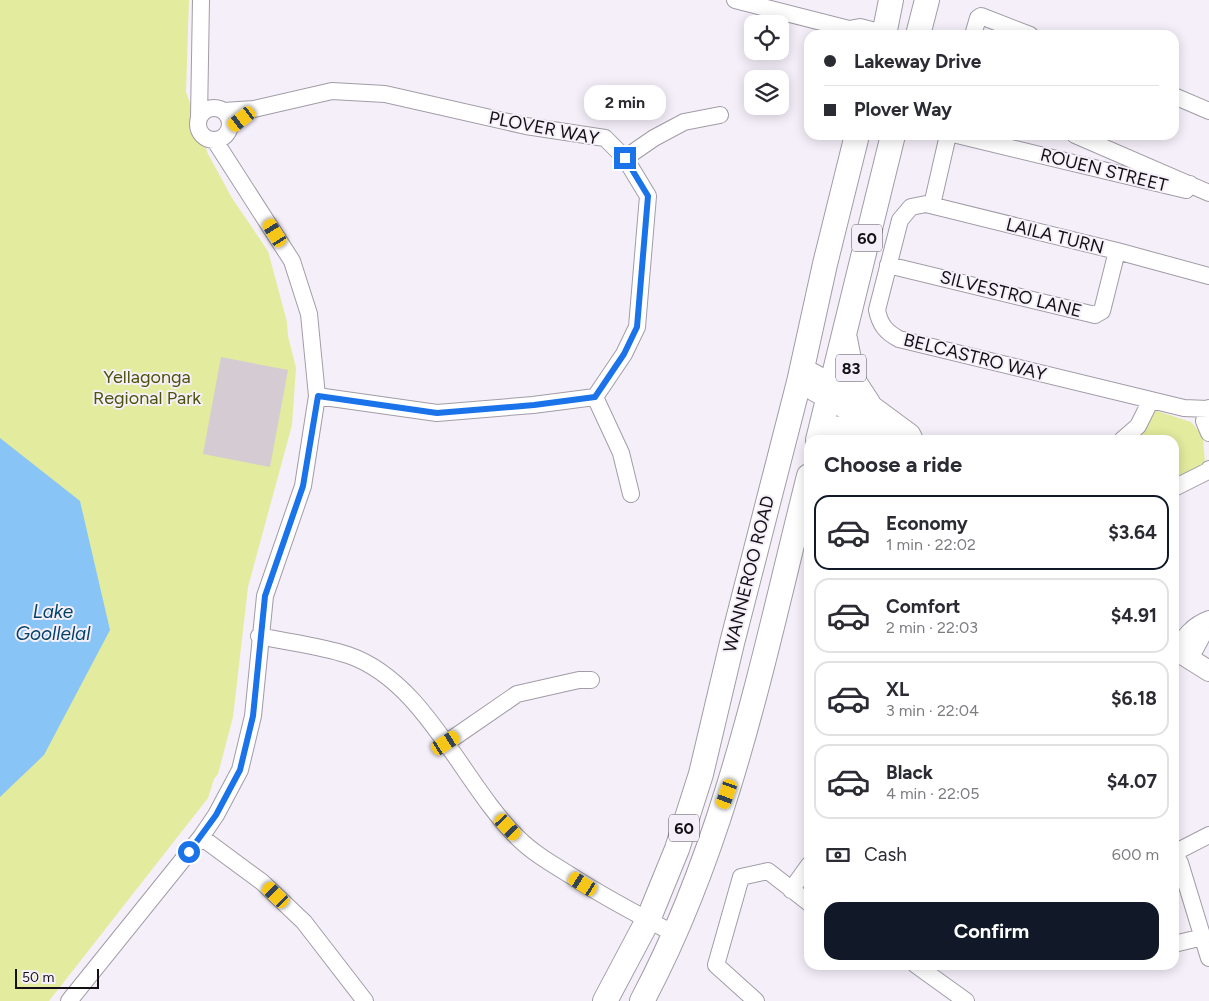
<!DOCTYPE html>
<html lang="en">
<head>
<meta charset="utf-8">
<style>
  :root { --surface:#fff; --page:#f7f7f7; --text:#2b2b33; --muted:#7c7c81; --line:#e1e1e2; --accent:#111827 }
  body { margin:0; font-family:Figtree,sans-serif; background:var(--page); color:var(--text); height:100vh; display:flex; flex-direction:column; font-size:19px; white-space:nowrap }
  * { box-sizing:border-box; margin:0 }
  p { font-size:16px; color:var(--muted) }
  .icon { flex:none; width:28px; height:28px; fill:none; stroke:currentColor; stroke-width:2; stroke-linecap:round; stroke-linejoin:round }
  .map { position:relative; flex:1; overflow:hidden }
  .side { position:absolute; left:804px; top:435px; width:375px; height:535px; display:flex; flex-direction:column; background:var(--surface); border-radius:15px; box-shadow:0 2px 12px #0003 }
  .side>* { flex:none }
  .banner { position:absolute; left:804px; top:30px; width:375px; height:110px; border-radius:15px; box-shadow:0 2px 12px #0003; display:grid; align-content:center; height:110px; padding:0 20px; background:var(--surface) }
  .tools { position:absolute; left:744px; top:15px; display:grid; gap:10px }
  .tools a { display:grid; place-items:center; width:45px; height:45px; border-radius:10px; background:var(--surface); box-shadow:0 2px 12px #0003; font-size:25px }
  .scale { position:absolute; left:15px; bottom:12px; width:84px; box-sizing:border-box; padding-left:5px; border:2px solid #131115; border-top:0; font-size:14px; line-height:18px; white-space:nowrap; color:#131115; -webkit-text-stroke:4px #f5effa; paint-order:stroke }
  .end { position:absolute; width:22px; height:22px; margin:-11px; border:6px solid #1a73e8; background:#fff; box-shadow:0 0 0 2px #fff }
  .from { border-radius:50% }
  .bubble { position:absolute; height:35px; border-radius:15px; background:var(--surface); box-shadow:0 2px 12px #0003; font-size:16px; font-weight:700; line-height:35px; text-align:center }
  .car { position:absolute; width:15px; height:30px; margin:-15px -8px; border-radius:6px; box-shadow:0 0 4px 1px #0007; background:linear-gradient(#f5c518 24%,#345 0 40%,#f5c518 0 76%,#345 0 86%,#f5c518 0) }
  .banner b { display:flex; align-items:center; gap:18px; height:48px; font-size:19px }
  .banner b+b { border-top:1px solid var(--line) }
  .banner i { width:12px; height:12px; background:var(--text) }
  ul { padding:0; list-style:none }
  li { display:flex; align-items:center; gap:15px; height:75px; margin:0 10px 8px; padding:0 10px; border:2px solid var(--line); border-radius:15px }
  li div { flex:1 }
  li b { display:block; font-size:19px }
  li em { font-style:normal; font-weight:700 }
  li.on { border-color:var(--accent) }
  li>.icon { width:45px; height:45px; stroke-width:1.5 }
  h2 { padding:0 20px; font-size:22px; line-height:60px }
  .pay { display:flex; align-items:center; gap:12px; height:55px; padding:0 20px; font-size:19px }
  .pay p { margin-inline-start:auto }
  .action { display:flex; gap:10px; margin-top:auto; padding:10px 20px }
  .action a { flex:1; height:58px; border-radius:15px; background:var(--accent); color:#fff; font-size:20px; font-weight:700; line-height:58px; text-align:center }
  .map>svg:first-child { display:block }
</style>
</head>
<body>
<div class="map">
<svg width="1209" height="1001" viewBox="0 0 1209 1001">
  <rect width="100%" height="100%" fill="#f5effa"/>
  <!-- green -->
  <path fill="#e3eb9e" d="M0,0H189L186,92L208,154L232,198L268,251L287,322L288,336L296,368L292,425L248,587L233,717L218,774L214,779L208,798L49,1001H0Z
    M1154,410L1191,422L1203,436L1205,463L1202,467L1174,482V440H1134L1145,431Z"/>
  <!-- water -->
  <path fill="#88c5f6" d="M0,438L80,501L110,630L44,755L0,797Z"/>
  <!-- building -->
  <path fill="#d5cbd3" d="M221,357L288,370L270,467L203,454Z"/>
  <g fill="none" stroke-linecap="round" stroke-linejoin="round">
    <defs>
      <path id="minor" d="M735,0L849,29L860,27L891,35
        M973,35L978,18L981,16L1030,35
        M1174,96L1209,111
        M198 124a16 16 0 1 1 32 0a16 16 0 1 1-32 0Z
        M224,111L254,109L332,91L385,94L526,126L605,138L625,158L648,196L637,327L624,354L595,397L533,405L437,413L317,396
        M199,118L201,0
        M957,135L1186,190L1190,184
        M1075,135L1209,193
        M625,158L654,138L684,122L720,115
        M932,205L948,135
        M888,265L1095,315L1102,311L1117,251
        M595,397L621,453L631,494
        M1209,408L1204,421L1209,433
        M1208,409L1184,408L899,339C886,332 880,325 877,310L900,220L911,207L926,204L1117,251L1209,276
        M1122,440L1138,426L1151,400
        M1174,488L1208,471L1209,469
        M259,636C287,642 322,646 348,655C425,681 462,783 518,838C533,853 552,864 570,875C604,897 640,916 675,934
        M1176,650C1184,636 1193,625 1209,619
        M1190,659L1209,623
        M446,743L517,694L579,680H591
        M201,837L262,882L304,922L365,1001
        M1174,852L1180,863L1209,958
        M1174,853L1209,835
        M791,890L809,865
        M1174,944L1203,937
        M916,965L966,1001
        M69,1001L201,837L216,815L240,770L253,716L265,596L303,486L317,396L309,314L292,261L215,141
        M756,1001L716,965L741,877L768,871L809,903"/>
      <path id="major" d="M802,368L868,403L910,434L913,440
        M799,382L888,433
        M1174,649L1209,671"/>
      <path id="highway" d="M884,35L891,0
        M918,35L927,0
        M845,339L853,380L868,403
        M818,440L893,135
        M820,440C833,424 840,428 859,432C865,433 875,430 882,429
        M605,1001L648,920L677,849L701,774L732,643L799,382L825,264L857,135
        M642,1001C729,838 764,653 809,476"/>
    </defs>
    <!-- minor casing -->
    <use href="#minor" stroke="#a19ca6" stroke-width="18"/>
    <!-- major casing -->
    <use href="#major" stroke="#a19ca6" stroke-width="22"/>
    <!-- highway casing -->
    <use href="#highway" stroke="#a19ca6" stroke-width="26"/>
    <!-- minor -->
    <use href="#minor" stroke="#fff" stroke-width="16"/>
    <!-- major -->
    <use href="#major" stroke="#fff" stroke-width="20"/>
    <!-- highway -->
    <use href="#highway" stroke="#fff" stroke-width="24"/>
  </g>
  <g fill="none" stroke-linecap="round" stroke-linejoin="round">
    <!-- route -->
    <path stroke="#1a73e8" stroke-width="6" d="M189,852L216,815L240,770L253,716L265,596L303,486L318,396L437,413L534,405L595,397L624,354L637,327L648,196L625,158"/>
  </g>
  <g text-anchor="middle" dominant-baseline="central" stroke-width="4" stroke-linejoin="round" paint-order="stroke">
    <!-- shield labels -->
    <g fill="#f5effa" stroke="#57545a" stroke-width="1">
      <rect x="852" y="224.5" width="30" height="27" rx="4"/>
      <rect x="836" y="354.5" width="30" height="27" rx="4"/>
      <rect x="669" y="814.5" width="30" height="27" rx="4"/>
    </g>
    <g font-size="16" font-weight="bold" fill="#131115">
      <text x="867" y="238">60</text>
      <text x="851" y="368">83</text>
      <text x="684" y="828">60</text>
    </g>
    <!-- street labels -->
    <g font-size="18" fill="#131115" stroke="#f5effa">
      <text transform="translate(544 128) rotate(11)">PLOVER WAY</text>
      <text transform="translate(1104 170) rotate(14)">ROUEN STREET</text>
      <text transform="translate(1055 236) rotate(14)">LAILA TURN</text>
      <text transform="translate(1011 294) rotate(14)">SILVESTRO LANE</text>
      <text transform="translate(975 357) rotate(14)">BELCASTRO WAY</text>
      <text transform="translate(749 574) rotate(-76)">WANNEROO ROAD</text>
    </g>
    <!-- park labels -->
    <g font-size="18" fill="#4e520b" stroke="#f5effa">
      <text x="147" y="377">Yellagonga<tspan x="147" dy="21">Regional Park</tspan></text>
    </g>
    <!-- water labels -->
    <g font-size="19" font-style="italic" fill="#03436a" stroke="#f5effa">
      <text x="53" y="611">Lake<tspan x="53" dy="22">Goollelal</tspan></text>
    </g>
  </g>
</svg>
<div class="tools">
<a><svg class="icon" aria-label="locate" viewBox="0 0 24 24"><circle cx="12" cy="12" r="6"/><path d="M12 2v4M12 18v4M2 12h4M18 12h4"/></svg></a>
<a><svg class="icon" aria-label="layers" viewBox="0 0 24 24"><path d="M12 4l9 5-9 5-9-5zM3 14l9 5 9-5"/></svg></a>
</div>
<div class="scale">50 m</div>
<i class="end from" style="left:189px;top:852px"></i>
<i class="end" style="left:625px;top:158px"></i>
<div class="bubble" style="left:584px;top:85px;width:82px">2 min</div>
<i class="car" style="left:242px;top:119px;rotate:232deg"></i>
<i class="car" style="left:275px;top:233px;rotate:328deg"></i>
<i class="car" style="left:446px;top:743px;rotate:57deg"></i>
<i class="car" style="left:727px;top:794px;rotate:200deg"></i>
<i class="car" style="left:508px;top:827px;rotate:137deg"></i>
<i class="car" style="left:583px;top:884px;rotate:302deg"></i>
<i class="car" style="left:276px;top:895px;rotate:314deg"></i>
<div class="banner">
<b><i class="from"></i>Lakeway Drive</b>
<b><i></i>Plover Way</b>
</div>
<section class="side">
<h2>Choose a ride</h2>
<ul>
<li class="on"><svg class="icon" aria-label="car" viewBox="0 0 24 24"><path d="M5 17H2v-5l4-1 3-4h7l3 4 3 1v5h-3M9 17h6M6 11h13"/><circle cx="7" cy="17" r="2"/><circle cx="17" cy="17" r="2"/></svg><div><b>Economy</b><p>1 min · 22:02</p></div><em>$3.64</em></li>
<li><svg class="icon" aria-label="car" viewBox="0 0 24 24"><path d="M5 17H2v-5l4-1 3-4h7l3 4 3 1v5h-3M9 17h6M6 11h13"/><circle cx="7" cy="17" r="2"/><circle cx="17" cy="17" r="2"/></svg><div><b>Comfort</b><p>2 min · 22:03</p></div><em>$4.91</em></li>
<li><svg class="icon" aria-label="car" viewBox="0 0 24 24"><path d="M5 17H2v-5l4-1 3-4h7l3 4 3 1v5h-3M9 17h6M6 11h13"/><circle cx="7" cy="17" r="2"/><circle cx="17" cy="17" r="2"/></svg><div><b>XL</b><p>3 min · 22:04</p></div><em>$6.18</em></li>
<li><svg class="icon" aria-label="car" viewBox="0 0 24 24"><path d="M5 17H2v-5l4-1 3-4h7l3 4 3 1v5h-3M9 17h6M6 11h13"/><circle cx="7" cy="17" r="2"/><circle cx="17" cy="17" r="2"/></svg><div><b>Black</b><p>4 min · 22:05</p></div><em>$4.07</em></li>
</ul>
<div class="pay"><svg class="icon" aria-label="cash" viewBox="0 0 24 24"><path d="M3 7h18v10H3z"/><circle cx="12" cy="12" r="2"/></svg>Cash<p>600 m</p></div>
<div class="action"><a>Confirm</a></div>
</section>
</div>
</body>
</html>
